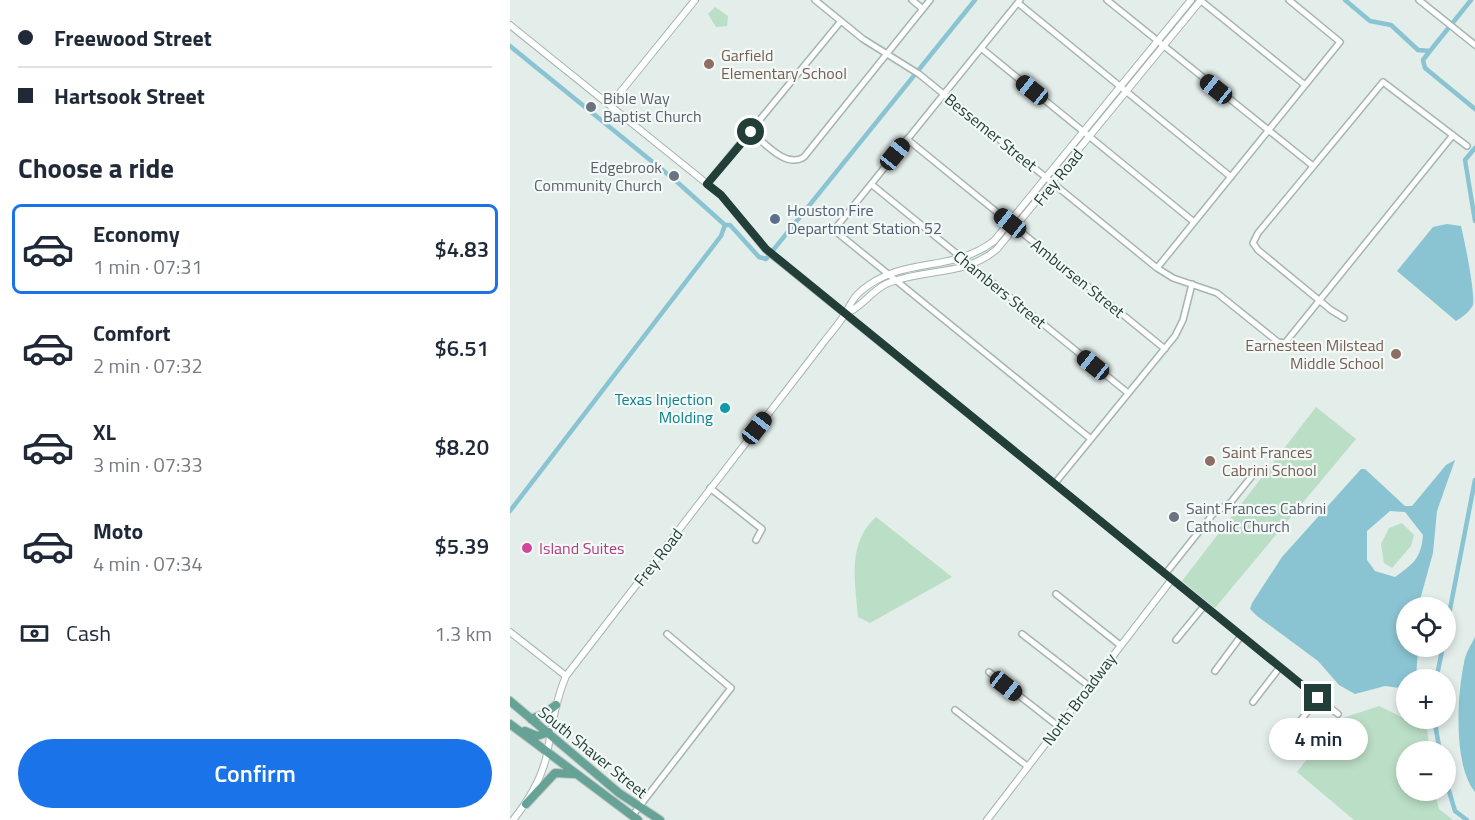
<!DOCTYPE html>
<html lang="en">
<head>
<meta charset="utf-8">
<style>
  :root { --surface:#fff; --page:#f6f6f7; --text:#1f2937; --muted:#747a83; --line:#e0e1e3; --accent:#1a73e8 }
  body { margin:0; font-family:"Titillium Web",sans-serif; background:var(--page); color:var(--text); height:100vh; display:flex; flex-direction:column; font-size:22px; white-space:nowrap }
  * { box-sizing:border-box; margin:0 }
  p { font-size:20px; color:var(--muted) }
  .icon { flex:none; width:33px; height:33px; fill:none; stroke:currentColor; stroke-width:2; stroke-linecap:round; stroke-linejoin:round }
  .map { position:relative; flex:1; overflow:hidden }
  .side { display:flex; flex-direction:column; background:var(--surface); width:510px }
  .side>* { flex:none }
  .hud { display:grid; align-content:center; height:132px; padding:0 18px; background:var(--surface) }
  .tools { position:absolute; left:886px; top:597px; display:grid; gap:12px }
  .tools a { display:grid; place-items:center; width:60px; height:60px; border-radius:50%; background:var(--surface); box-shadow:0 3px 9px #0003; font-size:30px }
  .end { position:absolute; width:27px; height:27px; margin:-14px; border:8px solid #223e38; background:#fff; box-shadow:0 0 0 3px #fff }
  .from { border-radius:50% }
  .bubble { position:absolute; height:42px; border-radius:21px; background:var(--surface); box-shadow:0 3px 9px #0003; font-size:20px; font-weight:600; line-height:42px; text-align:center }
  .car { position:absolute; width:18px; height:36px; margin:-18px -9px; border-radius:8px; box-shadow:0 0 4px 2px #0007; background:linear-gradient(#222 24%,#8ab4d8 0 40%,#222 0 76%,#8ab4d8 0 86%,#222 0) }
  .hud b { display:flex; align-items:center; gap:21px; height:57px; font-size:22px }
  .hud b+b { border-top:2px solid var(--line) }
  .hud i { width:15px; height:15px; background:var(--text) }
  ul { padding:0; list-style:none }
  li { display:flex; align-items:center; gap:18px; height:90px; margin:0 12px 9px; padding:0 6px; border:3px solid transparent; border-radius:9px }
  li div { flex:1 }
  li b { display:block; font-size:22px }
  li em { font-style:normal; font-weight:600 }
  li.active { border-color:var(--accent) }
  li>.icon { width:54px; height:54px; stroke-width:1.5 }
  h2 { padding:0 18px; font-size:27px; line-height:72px }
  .pay { display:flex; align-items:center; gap:15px; height:66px; padding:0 18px; font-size:22px }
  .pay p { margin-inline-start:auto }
  .action { display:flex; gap:12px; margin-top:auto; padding:12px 18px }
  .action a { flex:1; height:69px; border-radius:36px; background:var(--accent); color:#fff; font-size:24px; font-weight:600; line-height:69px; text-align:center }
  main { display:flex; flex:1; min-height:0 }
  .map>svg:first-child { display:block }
</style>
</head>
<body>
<main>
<section class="side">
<div class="hud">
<b><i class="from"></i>Freewood Street</b>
<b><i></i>Hartsook Street</b>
</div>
<h2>Choose a ride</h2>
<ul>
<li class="active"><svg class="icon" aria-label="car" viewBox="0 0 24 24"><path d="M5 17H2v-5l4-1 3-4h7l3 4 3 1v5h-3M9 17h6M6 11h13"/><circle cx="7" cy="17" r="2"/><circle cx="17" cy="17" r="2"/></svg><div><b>Economy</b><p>1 min · 07:31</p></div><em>$4.83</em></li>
<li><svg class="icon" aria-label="car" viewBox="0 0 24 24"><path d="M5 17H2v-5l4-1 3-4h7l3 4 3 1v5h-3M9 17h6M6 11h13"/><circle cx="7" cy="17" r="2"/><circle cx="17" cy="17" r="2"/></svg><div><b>Comfort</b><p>2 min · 07:32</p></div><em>$6.51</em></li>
<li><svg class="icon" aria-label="car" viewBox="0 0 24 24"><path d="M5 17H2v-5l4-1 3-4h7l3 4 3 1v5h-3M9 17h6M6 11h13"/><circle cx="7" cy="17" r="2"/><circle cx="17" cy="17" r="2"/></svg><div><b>XL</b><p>3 min · 07:33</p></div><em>$8.20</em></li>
<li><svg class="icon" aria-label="car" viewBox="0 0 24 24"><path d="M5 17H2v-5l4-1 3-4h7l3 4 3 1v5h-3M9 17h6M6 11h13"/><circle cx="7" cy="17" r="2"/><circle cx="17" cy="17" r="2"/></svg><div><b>Moto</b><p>4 min · 07:34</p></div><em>$5.39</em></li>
</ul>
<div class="pay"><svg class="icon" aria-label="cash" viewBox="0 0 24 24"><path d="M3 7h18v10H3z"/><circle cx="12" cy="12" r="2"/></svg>Cash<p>1.3 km</p></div>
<div class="action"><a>Confirm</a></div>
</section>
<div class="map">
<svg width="965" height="820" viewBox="0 0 965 820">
  <rect width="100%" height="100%" fill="#e3ede9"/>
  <!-- green -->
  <path fill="#bbdec6" d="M205,7L218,16L217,26L206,27L198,14Z
    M806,407L846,439L705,608L672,581Z
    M366,517L442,577L360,623L348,617C345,582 337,543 366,517Z
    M892,523L904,535L901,546L882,568L874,563L871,544L879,528Z
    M869,706L917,729L920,751L897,752V790L924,791L929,809L943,820H844L787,772L827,720Z"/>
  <!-- water -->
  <path fill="#8ac4d2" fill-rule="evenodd" d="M937,224L951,226C955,243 965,291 963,305C959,313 952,317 946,321L887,271L923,227Z
    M945,460L927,511L923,553L908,607L897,608V646L908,647L906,679L897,680V689L875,686L845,694L829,685L808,661L747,616L740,609L742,603L772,557L851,469H855L895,506H902L936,465ZM880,511L895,512L913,535C911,559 903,564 885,577L865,571L857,560V531Z
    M965,637V792C943,765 947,696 954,663C955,654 961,645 965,637Z"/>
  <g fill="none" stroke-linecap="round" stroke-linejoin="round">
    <!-- canal -->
    <path stroke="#8ac4d2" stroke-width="4.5" d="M835,0L860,21L881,25L908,50L920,51L961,0
      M0,46L166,181L215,225H220L249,257L256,259L465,0
      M920,51L913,60L915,68L965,109
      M965,148L955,160L965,221
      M0,511L211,236L215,225
      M936,630L965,480
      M926,680L933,646
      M924,718L930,752
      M936,781L945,811L957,820"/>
    <defs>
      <path id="minor" d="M305,0L353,39L409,74L647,268L663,278L707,293L768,342L775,343L943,135
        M402,0L413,9
        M510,0L324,230L581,439
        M597,0L803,166
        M690,0L795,85
        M909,0L965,45
        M508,3L721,177
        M471,48L684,222
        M241,132C255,143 276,169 294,157L420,0
        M397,139L655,349
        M197,184L331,21
        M361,184L618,393
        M647,268L830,42L779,0
        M834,318L821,310L748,250L743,243L748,233L873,82L957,146
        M546,482L665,336L673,320L682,284
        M200,488L252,529L246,540
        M656,573L703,514L721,502L746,471
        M662,579L828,714
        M546,594L610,645
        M512,634L579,686
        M666,640L694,606
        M705,671L731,636
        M479,672L548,726
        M743,702L770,667
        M445,710L517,766
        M781,733L808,698
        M122,816L221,688L157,634"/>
      <path id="tertiary" d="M0,25L211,195L256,250L662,579L477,820
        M100,105L185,0
        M335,314C350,309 360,292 376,284C413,268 455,277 487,249L691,0
        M0,632L56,676
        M3,820C18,801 32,778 37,754C42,727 45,702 56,676L313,343C320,334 327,326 333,317C340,307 341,299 351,291C393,255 441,274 484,241L681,0"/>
      <path id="primary" d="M0,701L109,793L150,820
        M21,719L34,714L46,705
        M0,724L128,820
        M15,731L27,736L39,732
        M16,804L45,773L64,774"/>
    </defs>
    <!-- minor casing -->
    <use href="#minor" stroke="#a5b5b0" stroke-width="8"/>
    <!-- tertiary casing -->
    <use href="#tertiary" stroke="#a5b5b0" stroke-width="8"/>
    <!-- primary casing -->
    <use href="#primary" stroke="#c1c9c7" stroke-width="10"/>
    <!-- minor -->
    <use href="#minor" stroke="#fff" stroke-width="5"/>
    <!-- tertiary -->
    <use href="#tertiary" stroke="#fff" stroke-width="6"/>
    <!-- primary -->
    <use href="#primary" stroke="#67a296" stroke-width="8"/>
  </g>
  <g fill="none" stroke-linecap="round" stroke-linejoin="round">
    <!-- route -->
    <path stroke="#223e38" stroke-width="8" d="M241,132L197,184L211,195L256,249L808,698"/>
  </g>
  <!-- markers -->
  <g fill="#8d6e63" stroke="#f3f9f6" stroke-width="2">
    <circle cx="199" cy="64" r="6"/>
    <circle cx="886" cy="354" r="6"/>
    <circle cx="700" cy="461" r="6"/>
  </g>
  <g fill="#6b7280" stroke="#f3f9f6" stroke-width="2">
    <circle cx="81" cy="107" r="6"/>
    <circle cx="164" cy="176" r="6"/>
    <circle cx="664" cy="517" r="6"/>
  </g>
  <circle fill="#5c6f8a" stroke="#f3f9f6" stroke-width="2" cx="265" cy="219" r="6"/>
  <circle fill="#0f9aa8" stroke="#f3f9f6" stroke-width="2" cx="215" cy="408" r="6"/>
  <circle fill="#d1479c" stroke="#f3f9f6" stroke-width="2" cx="17" cy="548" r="6"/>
  <g text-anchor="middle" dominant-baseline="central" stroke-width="4.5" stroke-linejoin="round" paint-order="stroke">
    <!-- education labels -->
    <g font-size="16" fill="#785e54" stroke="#f3f9f6" text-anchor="start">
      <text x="211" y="55">Garfield<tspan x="211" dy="18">Elementary School</tspan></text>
      <text x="874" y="345" text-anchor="end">Earnesteen Milstead<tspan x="874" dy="18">Middle School</tspan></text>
      <text x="712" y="452">Saint Frances<tspan x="712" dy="18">Cabrini School</tspan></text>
    </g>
    <!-- worship labels -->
    <g font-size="16" fill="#5b616d" stroke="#f3f9f6" text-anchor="start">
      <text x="93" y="98">Bible Way<tspan x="93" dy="18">Baptist Church</tspan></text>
      <text x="152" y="167" text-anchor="end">Edgebrook<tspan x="152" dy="18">Community Church</tspan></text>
      <text x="676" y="508">Saint Frances Cabrini<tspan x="676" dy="18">Catholic Church</tspan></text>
    </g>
    <!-- street labels -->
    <g font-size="16" fill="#223e38" stroke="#f3f9f6">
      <text transform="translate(481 132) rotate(39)">Bessemer Street</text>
      <text transform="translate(548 177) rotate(-51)">Frey Road</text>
      <text transform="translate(568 278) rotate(39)">Ambursen Street</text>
      <text transform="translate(490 289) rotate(39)">Chambers Street</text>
      <text transform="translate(148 557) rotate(-52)">Frey Road</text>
      <text transform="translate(569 699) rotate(-53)">North Broadway</text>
      <text transform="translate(83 752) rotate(39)">South Shaver Street</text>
    </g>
    <!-- service labels -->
    <g font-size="16" fill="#4e5e75" stroke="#f3f9f6" text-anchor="start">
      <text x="277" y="210">Houston Fire<tspan x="277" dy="18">Department Station 52</tspan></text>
    </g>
    <!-- culture labels -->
    <g font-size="16" fill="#0d838f" stroke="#f3f9f6" text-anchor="end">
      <text x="203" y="399">Texas Injection<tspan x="203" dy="18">Molding</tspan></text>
    </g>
    <!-- hotel labels -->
    <g font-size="16" fill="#b23c85" stroke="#f3f9f6" text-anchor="start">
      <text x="29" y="548">Island Suites</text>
    </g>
  </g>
</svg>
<div class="tools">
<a><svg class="icon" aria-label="locate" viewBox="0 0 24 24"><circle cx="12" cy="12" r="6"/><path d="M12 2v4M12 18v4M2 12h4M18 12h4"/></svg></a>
<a>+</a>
<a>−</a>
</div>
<i class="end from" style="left:241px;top:132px"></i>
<i class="end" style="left:808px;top:698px"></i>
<div class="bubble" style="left:759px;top:718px;width:99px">4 min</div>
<i class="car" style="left:706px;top:89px;rotate:309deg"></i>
<i class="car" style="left:522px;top:90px;rotate:309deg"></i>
<i class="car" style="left:385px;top:154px;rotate:39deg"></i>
<i class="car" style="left:500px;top:223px;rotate:309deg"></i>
<i class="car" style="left:583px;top:365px;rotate:309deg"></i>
<i class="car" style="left:247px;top:428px;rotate:38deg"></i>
<i class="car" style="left:496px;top:686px;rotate:128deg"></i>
</div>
</main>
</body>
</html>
